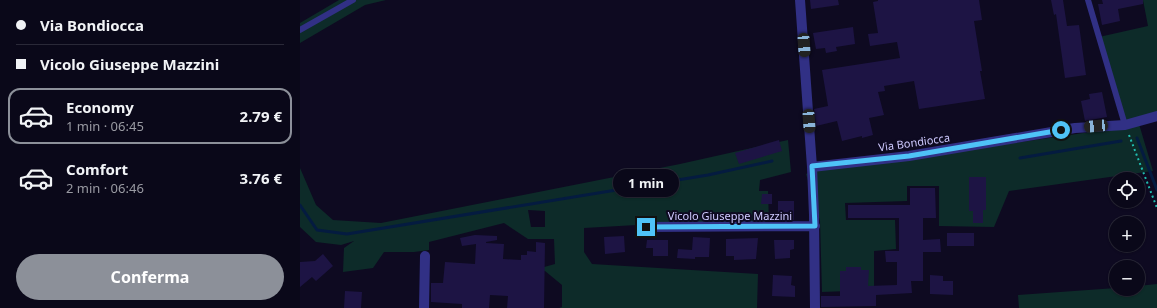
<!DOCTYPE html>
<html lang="it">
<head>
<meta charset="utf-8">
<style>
  :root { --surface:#0a0819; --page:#181626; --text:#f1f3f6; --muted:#999aa2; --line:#2a2938; --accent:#8c9099 }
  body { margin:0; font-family:"Noto Sans",sans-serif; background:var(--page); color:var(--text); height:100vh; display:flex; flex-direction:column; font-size:15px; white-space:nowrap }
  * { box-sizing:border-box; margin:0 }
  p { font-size:13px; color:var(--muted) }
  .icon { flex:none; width:22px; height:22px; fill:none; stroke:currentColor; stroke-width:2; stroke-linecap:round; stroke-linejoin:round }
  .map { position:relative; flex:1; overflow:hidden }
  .sheet { display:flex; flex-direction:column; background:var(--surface); width:300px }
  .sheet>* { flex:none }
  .banner { display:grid; align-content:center; height:88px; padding:0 16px; background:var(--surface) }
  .buttons { position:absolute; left:809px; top:172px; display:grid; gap:8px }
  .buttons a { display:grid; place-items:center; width:36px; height:36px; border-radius:50%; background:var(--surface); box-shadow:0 1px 3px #0004,0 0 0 1px var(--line); font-size:20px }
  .end { position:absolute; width:18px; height:18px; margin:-9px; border:5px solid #4fc3f7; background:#111; box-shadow:0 0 0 2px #111 }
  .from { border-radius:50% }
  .bubble { position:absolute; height:28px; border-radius:14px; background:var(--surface); box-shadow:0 1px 3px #0004,0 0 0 1px var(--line); font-size:13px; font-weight:700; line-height:28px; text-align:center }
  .car { position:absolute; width:12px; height:24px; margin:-12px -6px; border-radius:5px; box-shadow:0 0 3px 1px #0007; background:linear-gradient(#222 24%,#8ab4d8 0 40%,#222 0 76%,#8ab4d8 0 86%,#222 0) }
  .banner b { display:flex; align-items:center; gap:14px; height:38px; font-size:15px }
  .banner b+b { border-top:1px solid var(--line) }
  .banner i { width:10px; height:10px; background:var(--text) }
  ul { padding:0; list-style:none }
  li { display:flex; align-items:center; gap:12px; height:56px; margin:0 8px 6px; padding:0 8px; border:2px solid transparent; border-radius:12px }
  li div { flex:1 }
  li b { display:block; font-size:15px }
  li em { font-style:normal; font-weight:700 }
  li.selected { border-color:var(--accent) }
  li>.icon { width:36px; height:36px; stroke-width:1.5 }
  .action { display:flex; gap:8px; margin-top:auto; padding:8px 16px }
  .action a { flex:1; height:46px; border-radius:24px; background:var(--accent); color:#fff; font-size:16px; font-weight:700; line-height:46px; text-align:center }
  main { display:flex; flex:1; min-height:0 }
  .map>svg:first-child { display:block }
</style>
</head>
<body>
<main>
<section class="sheet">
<div class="banner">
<b><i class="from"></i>Via Bondiocca</b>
<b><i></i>Vicolo Giuseppe Mazzini</b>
</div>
<ul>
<li class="selected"><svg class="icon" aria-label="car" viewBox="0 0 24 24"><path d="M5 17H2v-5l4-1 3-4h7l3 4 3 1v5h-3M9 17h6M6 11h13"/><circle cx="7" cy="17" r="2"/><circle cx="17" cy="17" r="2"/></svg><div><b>Economy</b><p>1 min · 06:45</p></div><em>2.79 €</em></li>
<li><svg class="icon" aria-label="car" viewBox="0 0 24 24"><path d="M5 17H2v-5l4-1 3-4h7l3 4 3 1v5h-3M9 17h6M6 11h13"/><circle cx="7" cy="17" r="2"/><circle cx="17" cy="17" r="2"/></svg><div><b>Comfort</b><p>2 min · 06:46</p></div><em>3.76 €</em></li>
</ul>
<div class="action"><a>Conferma</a></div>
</section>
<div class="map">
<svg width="857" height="308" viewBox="0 0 857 308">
  <rect width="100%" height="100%" fill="#0e0a21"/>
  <!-- green -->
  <path fill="#0d2b29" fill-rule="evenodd" d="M39,0H86L65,5L0,43V23Z
    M843,0H857V119L839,124L853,171L709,191L694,227L639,226V186H607V201L545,203L546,220H595L596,249L574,251V290L522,292L520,221L506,174L524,165L603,159L825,127L799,37L848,26Z
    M488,140L491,172L460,180L459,191H468L469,223L354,224L284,228V252L292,264L458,274L457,308H259L262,307V285L245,271L237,269L255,264L254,239H228L204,223L129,242V250L114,252H84L73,268L43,272L44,248L54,241L41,245L16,242L0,227V168L16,205L33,220L81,223L380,164ZM228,210L245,211V227H231Z
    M857,284V308H719L718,295L816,288V289H838V286Z"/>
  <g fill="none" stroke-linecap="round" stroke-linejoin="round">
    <!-- stream -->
    <path stroke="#041b40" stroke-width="3" d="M837,138L857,190
      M720,158L821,141
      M0,205L17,230L47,234L408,175L472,161"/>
  </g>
  <!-- building -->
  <path fill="#1d1444" d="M510,0H538L539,5L511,9Z
    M578,0H679L682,20L674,21L682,71H680L685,99L619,109L614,81L584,86L585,91L578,92L584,115L569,118L573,135L562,138V136L542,141L537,121L516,126L514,109L528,106L522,70L600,58L597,42L570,46L568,34L578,33L573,2L578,1Z
    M751,0H763L767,26L779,25L786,75L765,78L756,14L754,15Z
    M802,0H843V4L818,9L820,21L802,25L798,4H803Z
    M553,27L555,44L536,47L537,51L526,53L525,48L516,49L513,33Z
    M802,92L807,117L785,121L781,101L790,99L789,94Z
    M479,140L482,151L439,164L435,153Z
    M669,177H686V210H683V223H673V211H669Z
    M610,188H635L636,218H623V240L640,239L641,252H623V281H611L612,293L576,295V306L521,307V296H540V271H546V267H561V270H569L568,286L597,285V262H586L585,251H599V218H548V205H610Z
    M462,194H472V204H461Z
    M478,201H494V220H478Z
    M647,233H674V246H647Z
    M175,235L197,236V240L186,242V243L204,244L203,259L221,260V255H227V251L236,252V242L245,243L244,308H207L208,296L190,295L189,308H162V304L131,302V283H143L145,262L175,264L176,244L162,246L160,238Z
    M324,236L325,252L305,254L304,237Z
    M393,237L410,238L409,257H395V259L377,258L378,249L392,250Z
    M458,238L456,259L434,260V256H426V239Z
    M347,240H368V256H353V248H346Z
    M474,240H494V249L490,250V258L475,259Z
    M23,254L33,266L16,281L12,277L0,287V262L15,261Z
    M473,275L492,276L491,285L495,286V297L472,296Z
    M630,275L643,276V281H653V295L630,294Z
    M45,291L62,292L61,308H44Z"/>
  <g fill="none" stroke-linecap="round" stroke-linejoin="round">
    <!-- path -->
    <path stroke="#20bdb0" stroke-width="2" stroke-dasharray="2 3" stroke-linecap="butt" d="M829,135L857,208"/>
    <!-- lane -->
    <path stroke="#313085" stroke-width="6" d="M788,0L825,125
      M0,30L53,0"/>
    <!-- street -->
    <path stroke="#313085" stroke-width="10" d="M500,0L512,167
      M346,227L515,226
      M124,308L125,256
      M515,308L514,215L512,167L609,156L775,128L825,125L857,116"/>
  </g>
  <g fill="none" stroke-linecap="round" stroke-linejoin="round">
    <!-- route -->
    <path stroke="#4fc3f7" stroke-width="5" d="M346,227L515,226L512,166L609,156L761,130"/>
  </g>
  <g text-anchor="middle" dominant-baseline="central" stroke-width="4" stroke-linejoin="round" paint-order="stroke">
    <!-- street labels -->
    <g font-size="11" fill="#cfcaff" stroke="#0e0a21">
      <text transform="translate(614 142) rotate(-8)">Via Bondiocca</text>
      <text x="430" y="215">Vicolo Giuseppe Mazzini</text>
    </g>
  </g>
</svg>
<div class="buttons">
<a><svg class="icon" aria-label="locate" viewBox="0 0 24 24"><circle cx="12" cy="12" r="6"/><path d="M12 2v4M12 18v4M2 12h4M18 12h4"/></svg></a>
<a>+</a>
<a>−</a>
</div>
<i class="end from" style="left:761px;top:130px"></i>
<i class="end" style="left:346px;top:227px"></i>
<div class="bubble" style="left:313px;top:169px;width:66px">1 min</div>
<i class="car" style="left:504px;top:45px;rotate:176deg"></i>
<i class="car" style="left:509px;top:121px;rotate:176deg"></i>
<i class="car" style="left:796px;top:126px;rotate:265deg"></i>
</div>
</main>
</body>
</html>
